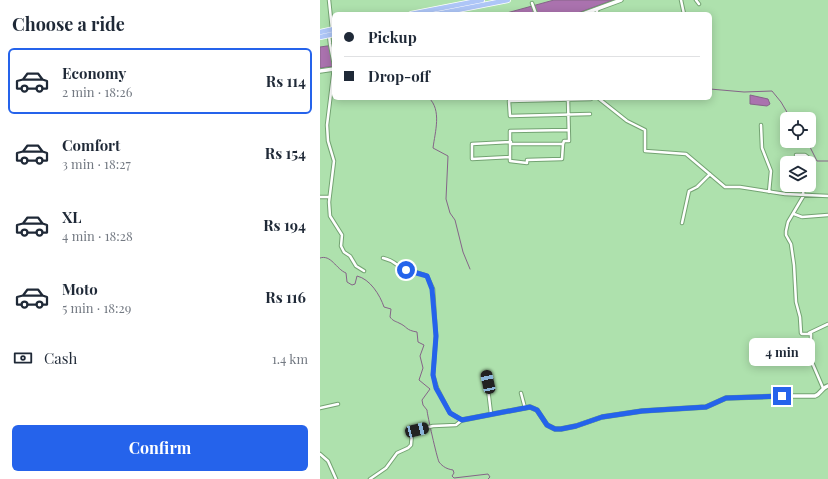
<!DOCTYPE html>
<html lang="en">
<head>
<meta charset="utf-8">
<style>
  :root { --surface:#fff; --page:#f2f2f3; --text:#1f2937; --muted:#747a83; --line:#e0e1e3; --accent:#2563eb }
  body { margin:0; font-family:"Playfair Display",serif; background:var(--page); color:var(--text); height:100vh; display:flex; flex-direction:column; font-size:15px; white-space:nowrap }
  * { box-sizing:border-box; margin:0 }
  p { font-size:13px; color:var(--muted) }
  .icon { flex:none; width:22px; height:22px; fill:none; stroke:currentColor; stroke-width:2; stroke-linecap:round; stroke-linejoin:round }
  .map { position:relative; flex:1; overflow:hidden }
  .side { display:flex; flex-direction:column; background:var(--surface); width:320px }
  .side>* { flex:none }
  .hud { position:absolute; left:12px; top:12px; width:380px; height:88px; border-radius:6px; box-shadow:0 2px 10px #0003; display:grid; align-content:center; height:88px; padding:0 12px; background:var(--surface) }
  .buttons { position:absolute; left:460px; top:112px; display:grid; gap:8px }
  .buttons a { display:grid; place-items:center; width:36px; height:36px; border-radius:6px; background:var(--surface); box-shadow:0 2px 10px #0003; font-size:20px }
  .end { position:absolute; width:18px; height:18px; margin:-9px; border:5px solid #2563eb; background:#fff; box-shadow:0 0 0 2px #fff }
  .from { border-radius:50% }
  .bubble { position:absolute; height:28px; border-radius:6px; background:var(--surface); box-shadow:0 2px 10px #0003; font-size:13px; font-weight:700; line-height:28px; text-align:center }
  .car { position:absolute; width:12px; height:24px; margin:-12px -6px; border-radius:5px; box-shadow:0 0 3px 1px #0007; background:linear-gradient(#222 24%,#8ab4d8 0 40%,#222 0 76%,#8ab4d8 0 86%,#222 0) }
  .hud b { display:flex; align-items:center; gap:14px; height:38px; font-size:15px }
  .hud b+b { border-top:1px solid var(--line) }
  .hud i { width:10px; height:10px; background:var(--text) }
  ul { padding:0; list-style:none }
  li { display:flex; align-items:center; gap:12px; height:66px; margin:0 8px 6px; padding:0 4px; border:2px solid transparent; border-radius:6px }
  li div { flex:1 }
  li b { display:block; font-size:15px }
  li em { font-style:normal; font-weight:700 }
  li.active { border-color:var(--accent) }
  li>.icon { width:36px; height:36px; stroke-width:1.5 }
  h2 { padding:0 12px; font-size:18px; line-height:48px }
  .pay { display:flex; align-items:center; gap:10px; height:44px; padding:0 12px; font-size:15px }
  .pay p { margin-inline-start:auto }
  .primary-button { display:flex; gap:8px; margin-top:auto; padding:8px 12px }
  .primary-button a { flex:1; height:46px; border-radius:6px; background:var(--accent); color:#fff; font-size:16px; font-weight:700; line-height:46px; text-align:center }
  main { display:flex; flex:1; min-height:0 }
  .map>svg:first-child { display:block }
</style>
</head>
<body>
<main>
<section class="side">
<h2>Choose a ride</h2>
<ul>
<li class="active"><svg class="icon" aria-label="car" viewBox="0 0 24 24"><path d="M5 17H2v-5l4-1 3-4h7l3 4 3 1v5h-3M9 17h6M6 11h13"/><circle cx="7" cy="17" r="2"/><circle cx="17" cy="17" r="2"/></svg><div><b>Economy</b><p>2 min · 18:26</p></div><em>Rs 114</em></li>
<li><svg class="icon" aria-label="car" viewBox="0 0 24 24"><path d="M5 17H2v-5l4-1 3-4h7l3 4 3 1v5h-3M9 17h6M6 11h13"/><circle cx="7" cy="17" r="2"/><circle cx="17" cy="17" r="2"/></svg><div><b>Comfort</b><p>3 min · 18:27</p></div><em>Rs 154</em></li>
<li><svg class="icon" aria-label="car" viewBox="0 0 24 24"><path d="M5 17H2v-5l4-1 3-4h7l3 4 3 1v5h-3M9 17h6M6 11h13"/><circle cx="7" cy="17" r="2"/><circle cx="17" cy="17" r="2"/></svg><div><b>XL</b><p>4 min · 18:28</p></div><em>Rs 194</em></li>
<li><svg class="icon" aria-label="car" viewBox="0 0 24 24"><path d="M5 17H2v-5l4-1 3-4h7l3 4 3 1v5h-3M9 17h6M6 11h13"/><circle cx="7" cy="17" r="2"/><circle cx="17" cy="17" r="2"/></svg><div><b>Moto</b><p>5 min · 18:29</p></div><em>Rs 116</em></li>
</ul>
<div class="pay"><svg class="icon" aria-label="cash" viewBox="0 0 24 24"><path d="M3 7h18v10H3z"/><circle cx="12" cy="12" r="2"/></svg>Cash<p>1.4 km</p></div>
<div class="primary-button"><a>Confirm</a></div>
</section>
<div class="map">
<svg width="508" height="479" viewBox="0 0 508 479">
  <rect width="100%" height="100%" fill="#aee1ad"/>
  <!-- water -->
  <path fill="#aa72ae" stroke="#856488" d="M234,0H293L255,14H183Z
    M14,45V66L0,68V47Z
    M430,95L448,99L450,104L447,106L430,104Z"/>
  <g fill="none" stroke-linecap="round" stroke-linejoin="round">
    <!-- stream -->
    <path stroke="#856488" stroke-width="1" d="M390,89L424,92L452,91L461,102L471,119
      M109,98C122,110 115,132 113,148L128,156L126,199L130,213L135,220L143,252L150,269
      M487,141L497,161H508
      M0,258C11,254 16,269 26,273L27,282L32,285L35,284L37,276C50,279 60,295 64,307L71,309L70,317C73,321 75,321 79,323C88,327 85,330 97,332L98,342L104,345L100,356L103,368L99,380L110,389L102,400L103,405L107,410C107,414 117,458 119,462C123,467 127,469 133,470L134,473L132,476L134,478L168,474L170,477L168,479"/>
    <defs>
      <path id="minor" d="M9,0L12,29L9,35L10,44L14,65
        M361,0L364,14
        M376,0L379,4
        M212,3L216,14
        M277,14V9
        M14,68L7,125L8,141L14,161L9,202L10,216L22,235L21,246L24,252L30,256L36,266L44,271
        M278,98L307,121L325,130V151L366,154L405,187H420L465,194L508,196
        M270,114L190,116L189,101L271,99
        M441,125L442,148L451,171L449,192
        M190,144H243L244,141H249L248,99
        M243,144L242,159L207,160V163L190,161V131L248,130
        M476,155H485L493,161L489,174
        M190,157L152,159V144L191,142
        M483,194L484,185
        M484,195L468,222L466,231V235L471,244L474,265L476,302L480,317L481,333L482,334H491V360L503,388
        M0,197H9
        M474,214L482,217L508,215
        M362,223L369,191L377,187L390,174
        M489,333L508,324
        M166,372L171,414
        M201,393L205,408
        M0,408L18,404
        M0,454L8,461L16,479
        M50,479L66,468L77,453L88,448L91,445L92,433L97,430L113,426L136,425L142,420L130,413L117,388L113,375L116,336L113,289L107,276C100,273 93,272 86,270C76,266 76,261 63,258"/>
      <path id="tertiary" d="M263,14L301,0
        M0,71L14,69
        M142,420L210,407L217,410L227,425L235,429H241L256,426L282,417L322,411L386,407L406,398L462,396H495C501,394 501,388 508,386"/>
      <path id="trunk" d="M91,14L162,0
        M117,14L188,0
        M0,32L14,29
        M0,37L14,34"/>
    </defs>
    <!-- minor casing -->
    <use href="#minor" stroke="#73a372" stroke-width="4.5"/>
    <!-- tertiary casing -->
    <use href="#tertiary" stroke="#73a372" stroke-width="5.5"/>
    <!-- trunk casing -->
    <use href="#trunk" stroke="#fff" stroke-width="6"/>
    <!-- minor -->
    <use href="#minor" stroke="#fff" stroke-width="2.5"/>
    <!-- tertiary -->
    <use href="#tertiary" stroke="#fff" stroke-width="3.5"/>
    <!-- trunk -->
    <use href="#trunk" stroke="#aec6f7" stroke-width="4.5"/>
  </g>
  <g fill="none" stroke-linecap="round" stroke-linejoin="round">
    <!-- route -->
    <path stroke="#2563eb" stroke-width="5" d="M86,270L107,276L112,289L116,336L113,375L116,388L130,413L142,420L210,407L217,410L227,425L235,429H241L256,426L282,417L322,411L386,407L406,398L462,396"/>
  </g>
</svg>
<div class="buttons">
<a><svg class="icon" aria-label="locate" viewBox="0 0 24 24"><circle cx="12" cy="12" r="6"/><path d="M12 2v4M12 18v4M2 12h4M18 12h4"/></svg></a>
<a><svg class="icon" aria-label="layers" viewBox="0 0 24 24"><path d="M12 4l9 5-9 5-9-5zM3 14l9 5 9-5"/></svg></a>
</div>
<i class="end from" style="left:86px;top:270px"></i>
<i class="end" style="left:462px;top:396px"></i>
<div class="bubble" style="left:429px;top:338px;width:66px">4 min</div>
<i class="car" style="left:168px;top:382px;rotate:348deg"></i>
<i class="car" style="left:97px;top:430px;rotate:76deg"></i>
<div class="hud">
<b><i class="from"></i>Pickup</b>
<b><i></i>Drop-off</b>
</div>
</div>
</main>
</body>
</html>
